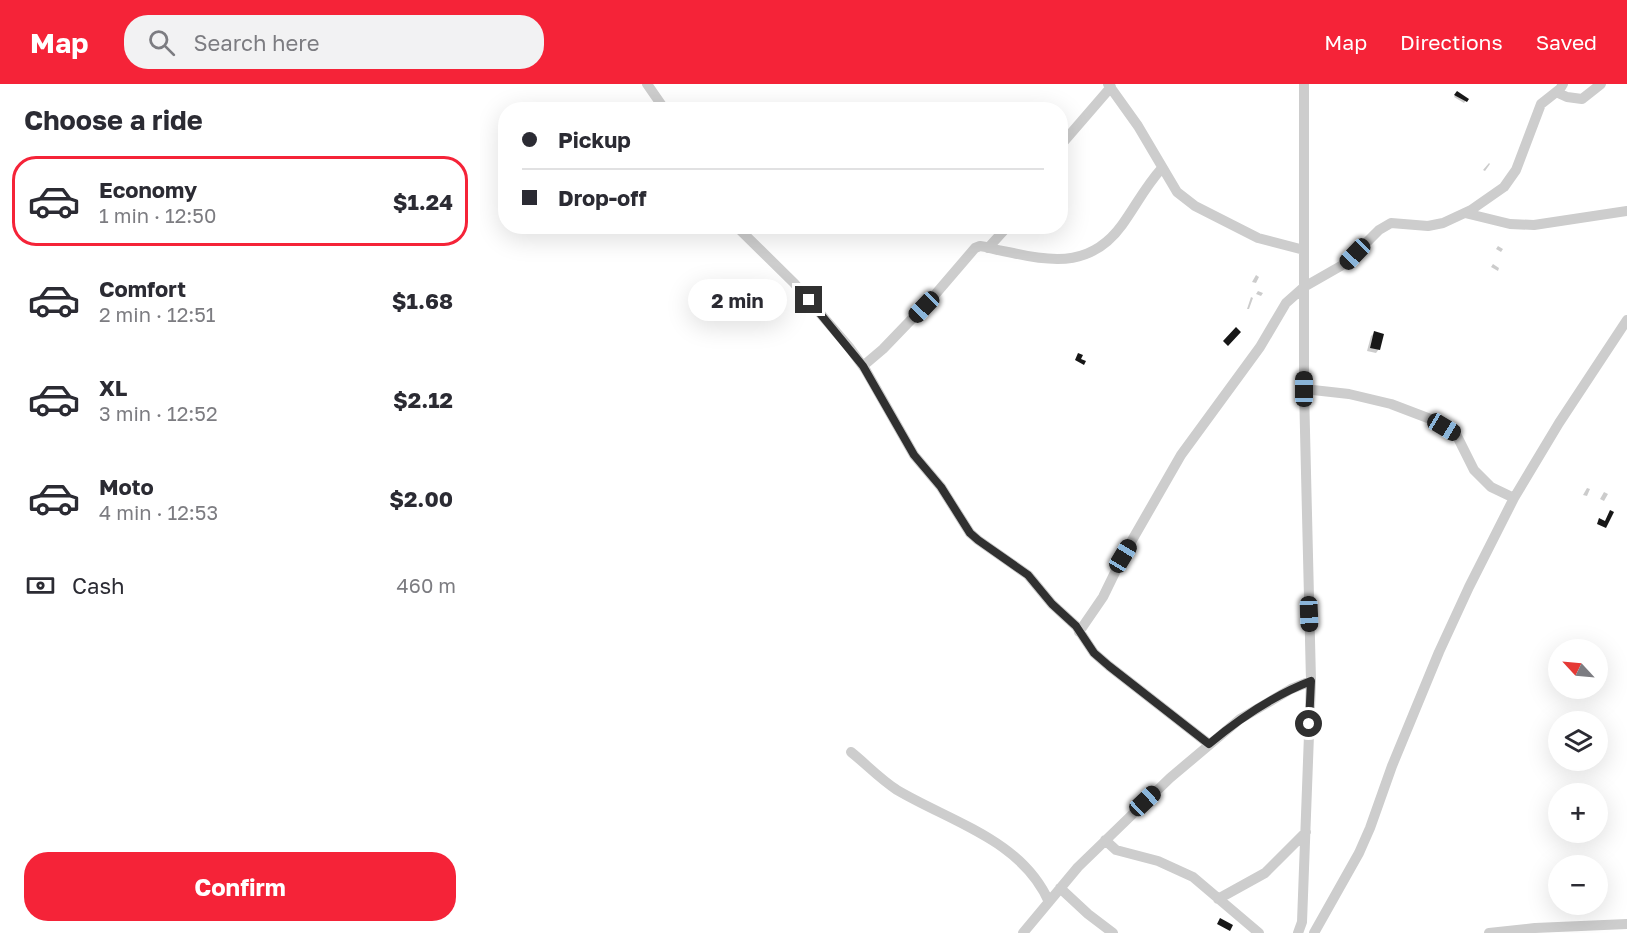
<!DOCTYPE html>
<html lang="en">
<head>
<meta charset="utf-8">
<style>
  :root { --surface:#fff; --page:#f2f2f3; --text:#2b2b33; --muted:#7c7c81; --line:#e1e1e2; --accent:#f52338 }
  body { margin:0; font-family:"Golos Text",sans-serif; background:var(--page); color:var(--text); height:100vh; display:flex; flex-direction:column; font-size:22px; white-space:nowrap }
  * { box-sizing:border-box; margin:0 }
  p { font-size:20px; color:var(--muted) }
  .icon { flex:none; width:33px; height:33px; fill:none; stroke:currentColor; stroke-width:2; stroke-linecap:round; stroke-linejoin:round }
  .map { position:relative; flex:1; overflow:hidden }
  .sheet { display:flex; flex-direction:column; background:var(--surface); width:480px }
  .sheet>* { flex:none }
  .hud { position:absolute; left:18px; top:18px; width:570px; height:132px; border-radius:24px; box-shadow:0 6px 24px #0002; display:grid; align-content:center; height:132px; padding:0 24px; background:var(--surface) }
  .needle { width:39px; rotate:296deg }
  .controls { position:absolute; left:1068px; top:555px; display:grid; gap:12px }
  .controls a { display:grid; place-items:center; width:60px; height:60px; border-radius:50%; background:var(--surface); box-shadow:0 6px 24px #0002; font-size:30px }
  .end { position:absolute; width:27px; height:27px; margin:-14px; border:8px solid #303030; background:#fff; box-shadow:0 0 0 3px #fff }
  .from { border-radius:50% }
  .bubble { position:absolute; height:42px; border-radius:21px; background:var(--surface); box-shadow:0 6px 24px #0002; font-size:20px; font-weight:700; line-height:42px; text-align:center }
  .car { position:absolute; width:18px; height:36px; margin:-18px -9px; border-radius:8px; box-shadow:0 0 4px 2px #0007; background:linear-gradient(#222 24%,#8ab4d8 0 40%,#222 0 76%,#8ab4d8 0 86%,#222 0) }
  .hud b { display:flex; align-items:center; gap:21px; height:57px; font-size:22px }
  .hud b+b { border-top:2px solid var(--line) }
  .hud i { width:15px; height:15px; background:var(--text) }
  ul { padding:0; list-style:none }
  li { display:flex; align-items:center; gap:18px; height:90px; margin:0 12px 9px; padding:0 12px; border:3px solid transparent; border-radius:24px }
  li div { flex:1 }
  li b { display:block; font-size:22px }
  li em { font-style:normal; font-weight:700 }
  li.current { border-color:var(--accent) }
  li>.icon { width:54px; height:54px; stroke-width:1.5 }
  h2 { padding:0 24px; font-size:27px; line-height:72px }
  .pay { display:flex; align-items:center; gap:15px; height:66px; padding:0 24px; font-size:22px }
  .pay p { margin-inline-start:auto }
  .cta { display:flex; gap:12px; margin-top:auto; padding:12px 24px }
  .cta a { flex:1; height:69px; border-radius:24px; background:var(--accent); color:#fff; font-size:24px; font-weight:700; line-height:69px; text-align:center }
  header { display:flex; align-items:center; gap:36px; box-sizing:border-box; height:84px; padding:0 30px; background:var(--accent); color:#fff }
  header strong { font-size:28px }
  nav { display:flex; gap:33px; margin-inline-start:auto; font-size:21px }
  .search { width:420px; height:54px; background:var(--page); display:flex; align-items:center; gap:15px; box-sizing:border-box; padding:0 21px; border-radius:24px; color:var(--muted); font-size:22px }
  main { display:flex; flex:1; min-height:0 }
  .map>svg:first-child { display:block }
</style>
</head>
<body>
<header>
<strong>Map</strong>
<div class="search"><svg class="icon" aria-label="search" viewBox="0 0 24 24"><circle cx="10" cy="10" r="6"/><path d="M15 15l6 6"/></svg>Search here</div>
<nav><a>Map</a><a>Directions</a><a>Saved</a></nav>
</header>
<main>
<section class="sheet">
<h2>Choose a ride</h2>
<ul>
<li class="current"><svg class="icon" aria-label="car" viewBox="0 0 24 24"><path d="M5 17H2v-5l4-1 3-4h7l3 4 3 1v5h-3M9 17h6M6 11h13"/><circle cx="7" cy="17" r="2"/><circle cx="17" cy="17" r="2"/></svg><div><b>Economy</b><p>1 min · 12:50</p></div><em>$1.24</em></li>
<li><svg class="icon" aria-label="car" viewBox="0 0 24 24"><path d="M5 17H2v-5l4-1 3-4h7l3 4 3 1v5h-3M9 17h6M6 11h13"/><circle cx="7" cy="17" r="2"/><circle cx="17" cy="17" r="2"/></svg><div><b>Comfort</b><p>2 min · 12:51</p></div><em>$1.68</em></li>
<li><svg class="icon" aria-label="car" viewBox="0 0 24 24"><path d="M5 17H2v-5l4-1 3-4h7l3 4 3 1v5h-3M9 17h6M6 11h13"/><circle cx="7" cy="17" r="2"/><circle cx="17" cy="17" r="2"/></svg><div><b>XL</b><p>3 min · 12:52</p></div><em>$2.12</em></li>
<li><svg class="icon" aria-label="car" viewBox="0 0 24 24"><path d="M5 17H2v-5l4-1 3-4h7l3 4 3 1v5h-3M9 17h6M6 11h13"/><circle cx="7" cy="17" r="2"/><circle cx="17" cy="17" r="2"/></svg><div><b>Moto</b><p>4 min · 12:53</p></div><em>$2.00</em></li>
</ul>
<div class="pay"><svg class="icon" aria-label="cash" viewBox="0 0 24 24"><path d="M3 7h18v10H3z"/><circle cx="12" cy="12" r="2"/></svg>Cash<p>460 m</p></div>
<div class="cta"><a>Confirm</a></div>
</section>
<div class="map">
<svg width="1147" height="849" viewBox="0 0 1147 849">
  <rect width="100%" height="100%" fill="#fff"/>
  <!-- shadow -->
  <path fill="#0003" d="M977,9L987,15L984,19L974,13Z
    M1009,79L1010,80L1005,87L1003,86Z
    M1018,162L1023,165L1021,168L1016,165Z
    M1013,180L1019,184L1018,187L1011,183Z
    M776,191L779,193L776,199L772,198Z
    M778,207L783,209L781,212L776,210Z
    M771,213L773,214L769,225H767Z
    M894,249L899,265L896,269L887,267L891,252Z
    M1107,404L1110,405L1107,412L1103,411Z
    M1124,408L1128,410L1124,417L1120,415Z"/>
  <!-- building -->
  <path fill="#171717" d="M977,7L989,15L987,18L974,11Z
    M756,243L761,248L748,262L743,257Z
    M894,247L904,250L900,266L890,264Z
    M598,269L603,271L601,275L606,277L604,281L595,276Z
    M1130,426L1134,428L1126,444L1117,440L1119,434L1125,437Z
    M740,834L753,841L750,847L737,840Z"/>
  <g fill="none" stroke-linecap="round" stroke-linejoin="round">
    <!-- minor -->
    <path stroke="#cdcdcd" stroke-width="10" d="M167,0L185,26
      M628,0L658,42L697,108L715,122L778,154L824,166
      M1076,8L1087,13L1102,15L1121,0
      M580,62L631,3
      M985,129L1030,140L1054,141L1147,127
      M256,142L314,199L369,263L385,285L434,371L461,403L490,449L498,456L548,491L572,520L596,542L614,569L629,582L729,660
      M508,164L528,142
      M383,282L403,265L453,213L495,164L500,162L506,163C515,166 524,167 533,169C576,179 613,181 642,141C657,120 665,103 682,84
      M824,305L869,310L911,320L953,336L976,350L994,386L1011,403L1034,414
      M599,548L623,513L643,472L701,371L780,263L806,219L824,203L866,179L899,146L911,139L948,142L963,139L991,126L1024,103L1036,86L1061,20L1080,5L1083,0
      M371,668C386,680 400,695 417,706C471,738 542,756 569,818
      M625,756L636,766L678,777L713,793L779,849
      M580,804L608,830L633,849
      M738,815L785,789L826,748
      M543,849L598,783L690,694L760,635L811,605L831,597
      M818,849L822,838L831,597L824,305V0
      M834,849L879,769L890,744L912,682L959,568L989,503L1034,414L1079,339L1147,236
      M1009,849L1055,844L1147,840"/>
  </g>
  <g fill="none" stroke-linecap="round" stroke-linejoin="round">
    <!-- route -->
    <path stroke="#303030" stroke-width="8" d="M329,216L383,282L434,371L461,403L490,449L498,456L548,491L572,520L596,542L614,569L629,582L729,660C760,634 792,612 831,597L829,640"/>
  </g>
</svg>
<div class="controls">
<a><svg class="needle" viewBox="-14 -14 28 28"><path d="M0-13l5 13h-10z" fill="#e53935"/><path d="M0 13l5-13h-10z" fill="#7c7c81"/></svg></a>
<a><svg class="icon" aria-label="layers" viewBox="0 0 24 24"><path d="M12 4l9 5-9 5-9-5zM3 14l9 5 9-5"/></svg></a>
<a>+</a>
<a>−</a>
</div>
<i class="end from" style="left:829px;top:640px"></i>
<i class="end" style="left:329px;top:216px"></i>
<div class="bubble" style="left:208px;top:195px;width:99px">2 min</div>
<i class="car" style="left:875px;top:170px;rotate:224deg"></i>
<i class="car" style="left:444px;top:223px;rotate:224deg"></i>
<i class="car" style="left:824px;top:305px;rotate:0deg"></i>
<i class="car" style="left:964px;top:343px;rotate:121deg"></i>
<i class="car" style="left:643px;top:472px;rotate:31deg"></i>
<i class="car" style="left:829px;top:530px;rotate:178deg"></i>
<i class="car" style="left:665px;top:717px;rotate:47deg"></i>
<div class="hud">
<b><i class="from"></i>Pickup</b>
<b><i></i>Drop-off</b>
</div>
</div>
</main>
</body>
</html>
